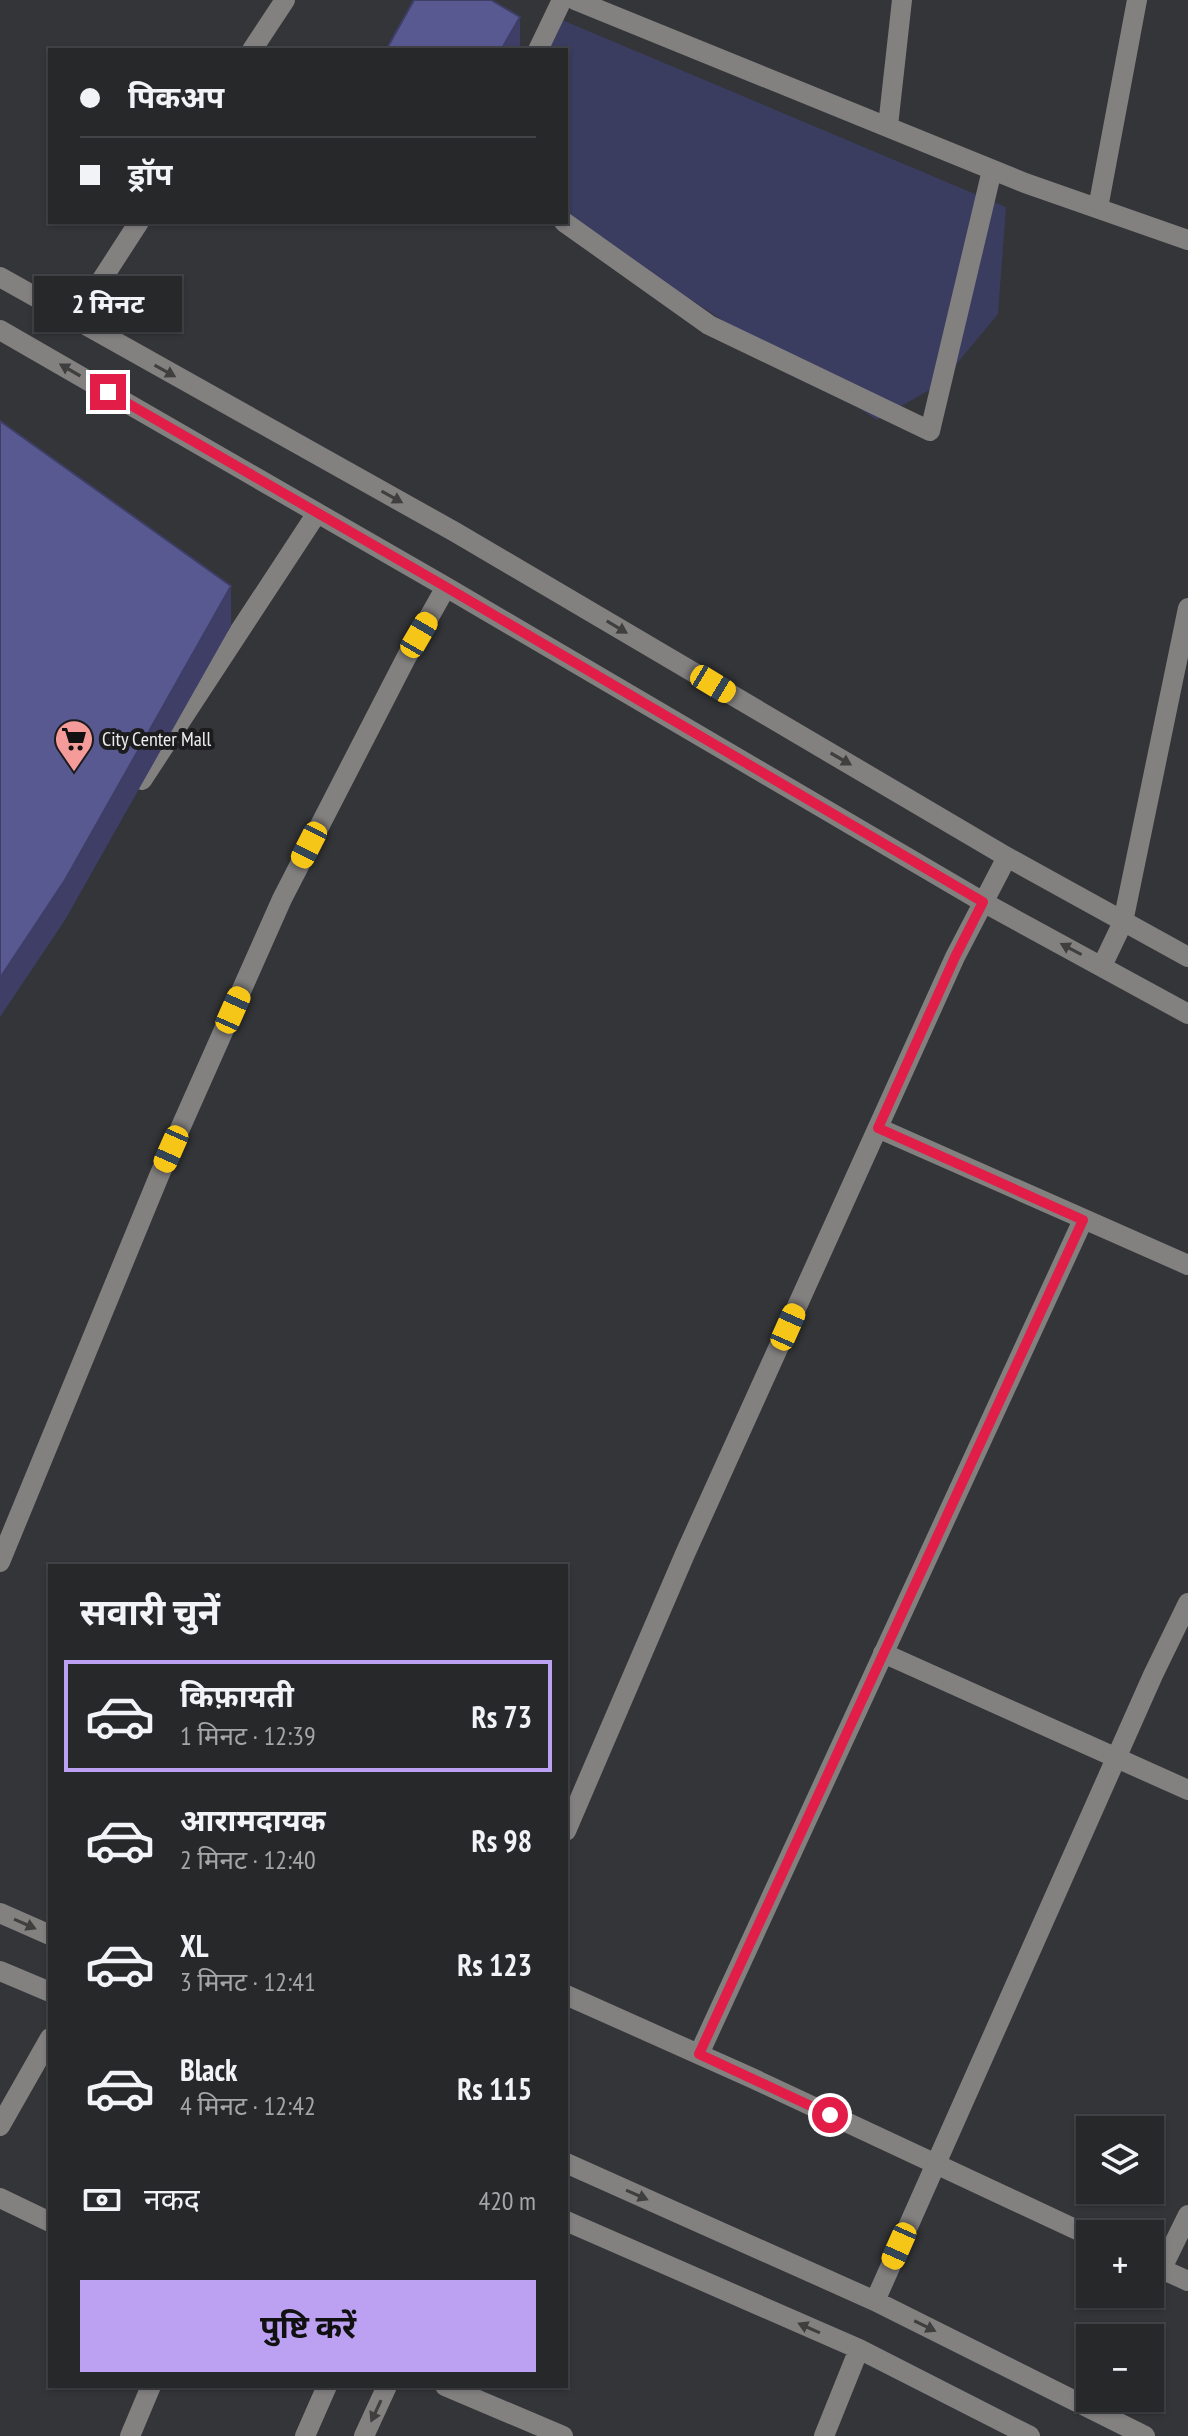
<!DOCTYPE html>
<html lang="hi">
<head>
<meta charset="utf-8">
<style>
  :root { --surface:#27282a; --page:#333436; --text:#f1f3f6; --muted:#a4a6a8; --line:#434447; --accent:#bca0f2 }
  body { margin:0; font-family:"PT Sans Narrow","Noto Sans Devanagari",sans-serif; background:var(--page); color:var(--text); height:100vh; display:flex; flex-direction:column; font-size:30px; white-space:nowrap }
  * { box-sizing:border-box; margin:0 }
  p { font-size:26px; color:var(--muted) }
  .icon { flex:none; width:44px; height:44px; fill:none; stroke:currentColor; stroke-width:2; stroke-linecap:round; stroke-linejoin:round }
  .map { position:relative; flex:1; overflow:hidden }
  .panel { position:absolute; left:48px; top:1564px; width:520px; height:824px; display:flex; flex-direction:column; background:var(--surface); border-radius:0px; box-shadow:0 2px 6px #0004,0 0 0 2px var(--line) }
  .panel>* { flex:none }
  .banner { position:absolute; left:48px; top:48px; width:520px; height:176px; border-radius:0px; box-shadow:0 2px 6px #0004,0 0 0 2px var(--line); display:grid; align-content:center; height:176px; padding:0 32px; background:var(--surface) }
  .buttons { position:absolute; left:1076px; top:2116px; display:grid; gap:16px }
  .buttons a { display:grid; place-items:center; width:88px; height:88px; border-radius:0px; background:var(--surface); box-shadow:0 2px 6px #0004,0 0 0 2px var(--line); font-size:40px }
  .end { position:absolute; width:36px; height:36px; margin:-18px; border:10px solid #e11d48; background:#fff; box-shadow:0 0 0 4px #fff }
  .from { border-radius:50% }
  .bubble { position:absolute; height:56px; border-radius:0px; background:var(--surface); box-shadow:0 2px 6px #0004,0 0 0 2px var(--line); font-size:26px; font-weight:700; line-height:56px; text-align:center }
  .car { position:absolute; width:24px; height:48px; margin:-24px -12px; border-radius:10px; box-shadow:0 0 6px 2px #0007; background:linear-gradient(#f5c518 24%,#345 0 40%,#f5c518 0 76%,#345 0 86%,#f5c518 0) }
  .banner b { display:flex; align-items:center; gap:28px; height:76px; font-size:30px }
  .banner b+b { border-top:2px solid var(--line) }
  .banner i { width:20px; height:20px; background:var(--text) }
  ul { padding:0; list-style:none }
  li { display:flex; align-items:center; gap:24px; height:112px; margin:0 16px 12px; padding:0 16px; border:4px solid transparent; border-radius:0px }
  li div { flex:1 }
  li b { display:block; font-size:30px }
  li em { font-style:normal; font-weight:700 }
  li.current { border-color:var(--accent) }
  li>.icon { width:72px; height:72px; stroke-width:1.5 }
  h2 { padding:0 32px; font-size:36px; line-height:96px }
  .pay { display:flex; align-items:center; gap:20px; height:88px; padding:0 32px; font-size:30px }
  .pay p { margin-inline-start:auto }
  .button { display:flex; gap:16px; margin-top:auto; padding:16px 32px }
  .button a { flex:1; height:92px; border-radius:0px; background:var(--accent); color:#111; font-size:32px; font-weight:700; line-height:92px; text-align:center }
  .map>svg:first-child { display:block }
</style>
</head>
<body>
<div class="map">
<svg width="1188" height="2436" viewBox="0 0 1188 2436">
  <rect width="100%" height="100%" fill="#343538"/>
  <!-- green -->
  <path fill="#3a3c60" d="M555,17L1006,207L998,314L940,384L877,420L566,219V50H537Z"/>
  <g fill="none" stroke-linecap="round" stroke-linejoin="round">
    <!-- minor -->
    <path stroke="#838180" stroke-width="20" d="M575,0L1025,183L1188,240
      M252,50L285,0
      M538,50L562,0
      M888,126L902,0
      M1098,208L1137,0
      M564,222L709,325L930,431L992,170
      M0,277L455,532L1007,857L1188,957
      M75,321L139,222
      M0,330L446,587L983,902L1188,1014
      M142,780L317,513
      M1102,966L1123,922L1188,608
      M878,1128L1188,1265
      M0,1562L159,1176L282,899L406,658L446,587
      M883,1653L1188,1790
      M566,1831L685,1554L955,957L1007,857
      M0,1913L50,1935
      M0,1971L50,1992
      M566,1995L752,2078L1090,2236
      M699,2054L1083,1220
      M0,2126L50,2038
      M566,2163L875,2301L1145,2436
      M0,2198L50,2222
      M566,2221L859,2349L1030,2436
      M1150,2264L1188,2281
      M1161,2270L1188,2215
      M875,2301L1153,1675L1188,1603
      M445,2386L563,2436
      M130,2436L151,2386
      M305,2436L327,2386
      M364,2436L387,2386
      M824,2436L859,2349"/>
  </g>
  <!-- shaded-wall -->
  <path fill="#3e3e66" d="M520,17V48L519,50H501Z
    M231,586V626L65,920L0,1017V978Z"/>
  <!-- building -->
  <path fill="#585991" stroke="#3e3e66" stroke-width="2" d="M414,0H491L520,17L501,50H386Z
    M0,421L231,586L65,880L0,978Z"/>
  <!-- one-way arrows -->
  <defs><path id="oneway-solid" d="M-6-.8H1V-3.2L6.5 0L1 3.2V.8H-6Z" transform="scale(2)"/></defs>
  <g fill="#403f40">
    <use href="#oneway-solid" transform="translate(70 370) rotate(-150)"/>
    <use href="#oneway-solid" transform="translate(165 371) rotate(29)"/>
    <use href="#oneway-solid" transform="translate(392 497) rotate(29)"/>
    <use href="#oneway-solid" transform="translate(617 627) rotate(31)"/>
    <use href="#oneway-solid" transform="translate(841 759) rotate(30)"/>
    <use href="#oneway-solid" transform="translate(1071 949) rotate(-152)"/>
    <use href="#oneway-solid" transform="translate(25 1924) rotate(24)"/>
    <use href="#oneway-solid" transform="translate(637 2195) rotate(24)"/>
    <use href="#oneway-solid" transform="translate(925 2326) rotate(26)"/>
    <use href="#oneway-solid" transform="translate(809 2328) rotate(-156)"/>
    <use href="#oneway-solid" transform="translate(376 2411) rotate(115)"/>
  </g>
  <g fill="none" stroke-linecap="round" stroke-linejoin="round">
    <!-- route -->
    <path stroke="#e11d48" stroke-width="10" d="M108,392L446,587L983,902L955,957L878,1128L1083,1220L699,2054L830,2115"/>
  </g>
  <!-- icons -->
  <defs>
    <symbol id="supermarket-pin" viewBox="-11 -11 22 30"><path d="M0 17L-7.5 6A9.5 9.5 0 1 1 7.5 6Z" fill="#f59b9a" stroke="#1c1c1e"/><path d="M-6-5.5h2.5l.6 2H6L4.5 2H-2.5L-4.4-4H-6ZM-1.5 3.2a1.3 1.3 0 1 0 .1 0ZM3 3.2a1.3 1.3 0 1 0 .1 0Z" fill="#111"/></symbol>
  </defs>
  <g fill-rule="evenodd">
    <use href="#supermarket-pin" x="52" y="717" width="44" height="60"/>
  </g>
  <g text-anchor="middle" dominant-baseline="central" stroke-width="8" stroke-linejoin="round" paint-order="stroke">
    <!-- poi labels -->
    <g font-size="20" fill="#ededef" stroke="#1c1c1e" text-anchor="start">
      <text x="102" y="739">City Center Mall</text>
    </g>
  </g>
</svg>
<div class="buttons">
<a><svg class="icon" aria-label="layers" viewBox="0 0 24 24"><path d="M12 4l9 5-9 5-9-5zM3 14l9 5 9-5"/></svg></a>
<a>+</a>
<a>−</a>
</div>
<i class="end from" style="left:830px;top:2115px"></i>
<i class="end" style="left:108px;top:392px"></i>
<div class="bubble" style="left:34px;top:276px;width:148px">2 मिनट</div>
<i class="car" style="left:419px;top:635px;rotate:30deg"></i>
<i class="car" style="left:713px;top:684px;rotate:121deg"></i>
<i class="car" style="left:309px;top:845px;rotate:207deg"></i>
<i class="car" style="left:233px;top:1010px;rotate:24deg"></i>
<i class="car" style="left:171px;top:1149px;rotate:204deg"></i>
<i class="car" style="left:788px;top:1327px;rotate:24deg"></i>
<i class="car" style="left:899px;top:2246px;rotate:204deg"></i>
<div class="banner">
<b><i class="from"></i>पिकअप</b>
<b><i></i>ड्रॉप</b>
</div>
<section class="panel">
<h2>सवारी चुनें</h2>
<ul>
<li class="current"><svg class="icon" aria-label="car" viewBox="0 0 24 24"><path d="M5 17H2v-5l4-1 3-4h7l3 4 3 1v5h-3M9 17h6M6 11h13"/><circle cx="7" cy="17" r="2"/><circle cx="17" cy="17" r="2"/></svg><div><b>किफ़ायती</b><p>1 मिनट · 12:39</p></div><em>Rs 73</em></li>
<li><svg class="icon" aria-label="car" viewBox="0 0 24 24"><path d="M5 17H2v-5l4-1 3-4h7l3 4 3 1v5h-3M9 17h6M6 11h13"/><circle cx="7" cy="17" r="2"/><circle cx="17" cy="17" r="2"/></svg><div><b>आरामदायक</b><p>2 मिनट · 12:40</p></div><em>Rs 98</em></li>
<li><svg class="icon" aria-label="car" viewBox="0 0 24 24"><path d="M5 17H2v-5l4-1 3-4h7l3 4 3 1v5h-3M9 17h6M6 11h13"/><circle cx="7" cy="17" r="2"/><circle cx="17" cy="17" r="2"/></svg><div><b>XL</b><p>3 मिनट · 12:41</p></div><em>Rs 123</em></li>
<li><svg class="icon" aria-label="car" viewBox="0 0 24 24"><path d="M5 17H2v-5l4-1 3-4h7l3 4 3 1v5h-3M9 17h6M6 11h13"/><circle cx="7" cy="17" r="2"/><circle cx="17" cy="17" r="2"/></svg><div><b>Black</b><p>4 मिनट · 12:42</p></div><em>Rs 115</em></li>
</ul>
<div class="pay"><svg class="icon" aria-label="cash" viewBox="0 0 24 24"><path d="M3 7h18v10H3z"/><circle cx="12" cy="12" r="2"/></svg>नकद<p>420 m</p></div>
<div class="button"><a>पुष्टि करें</a></div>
</section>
</div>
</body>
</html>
